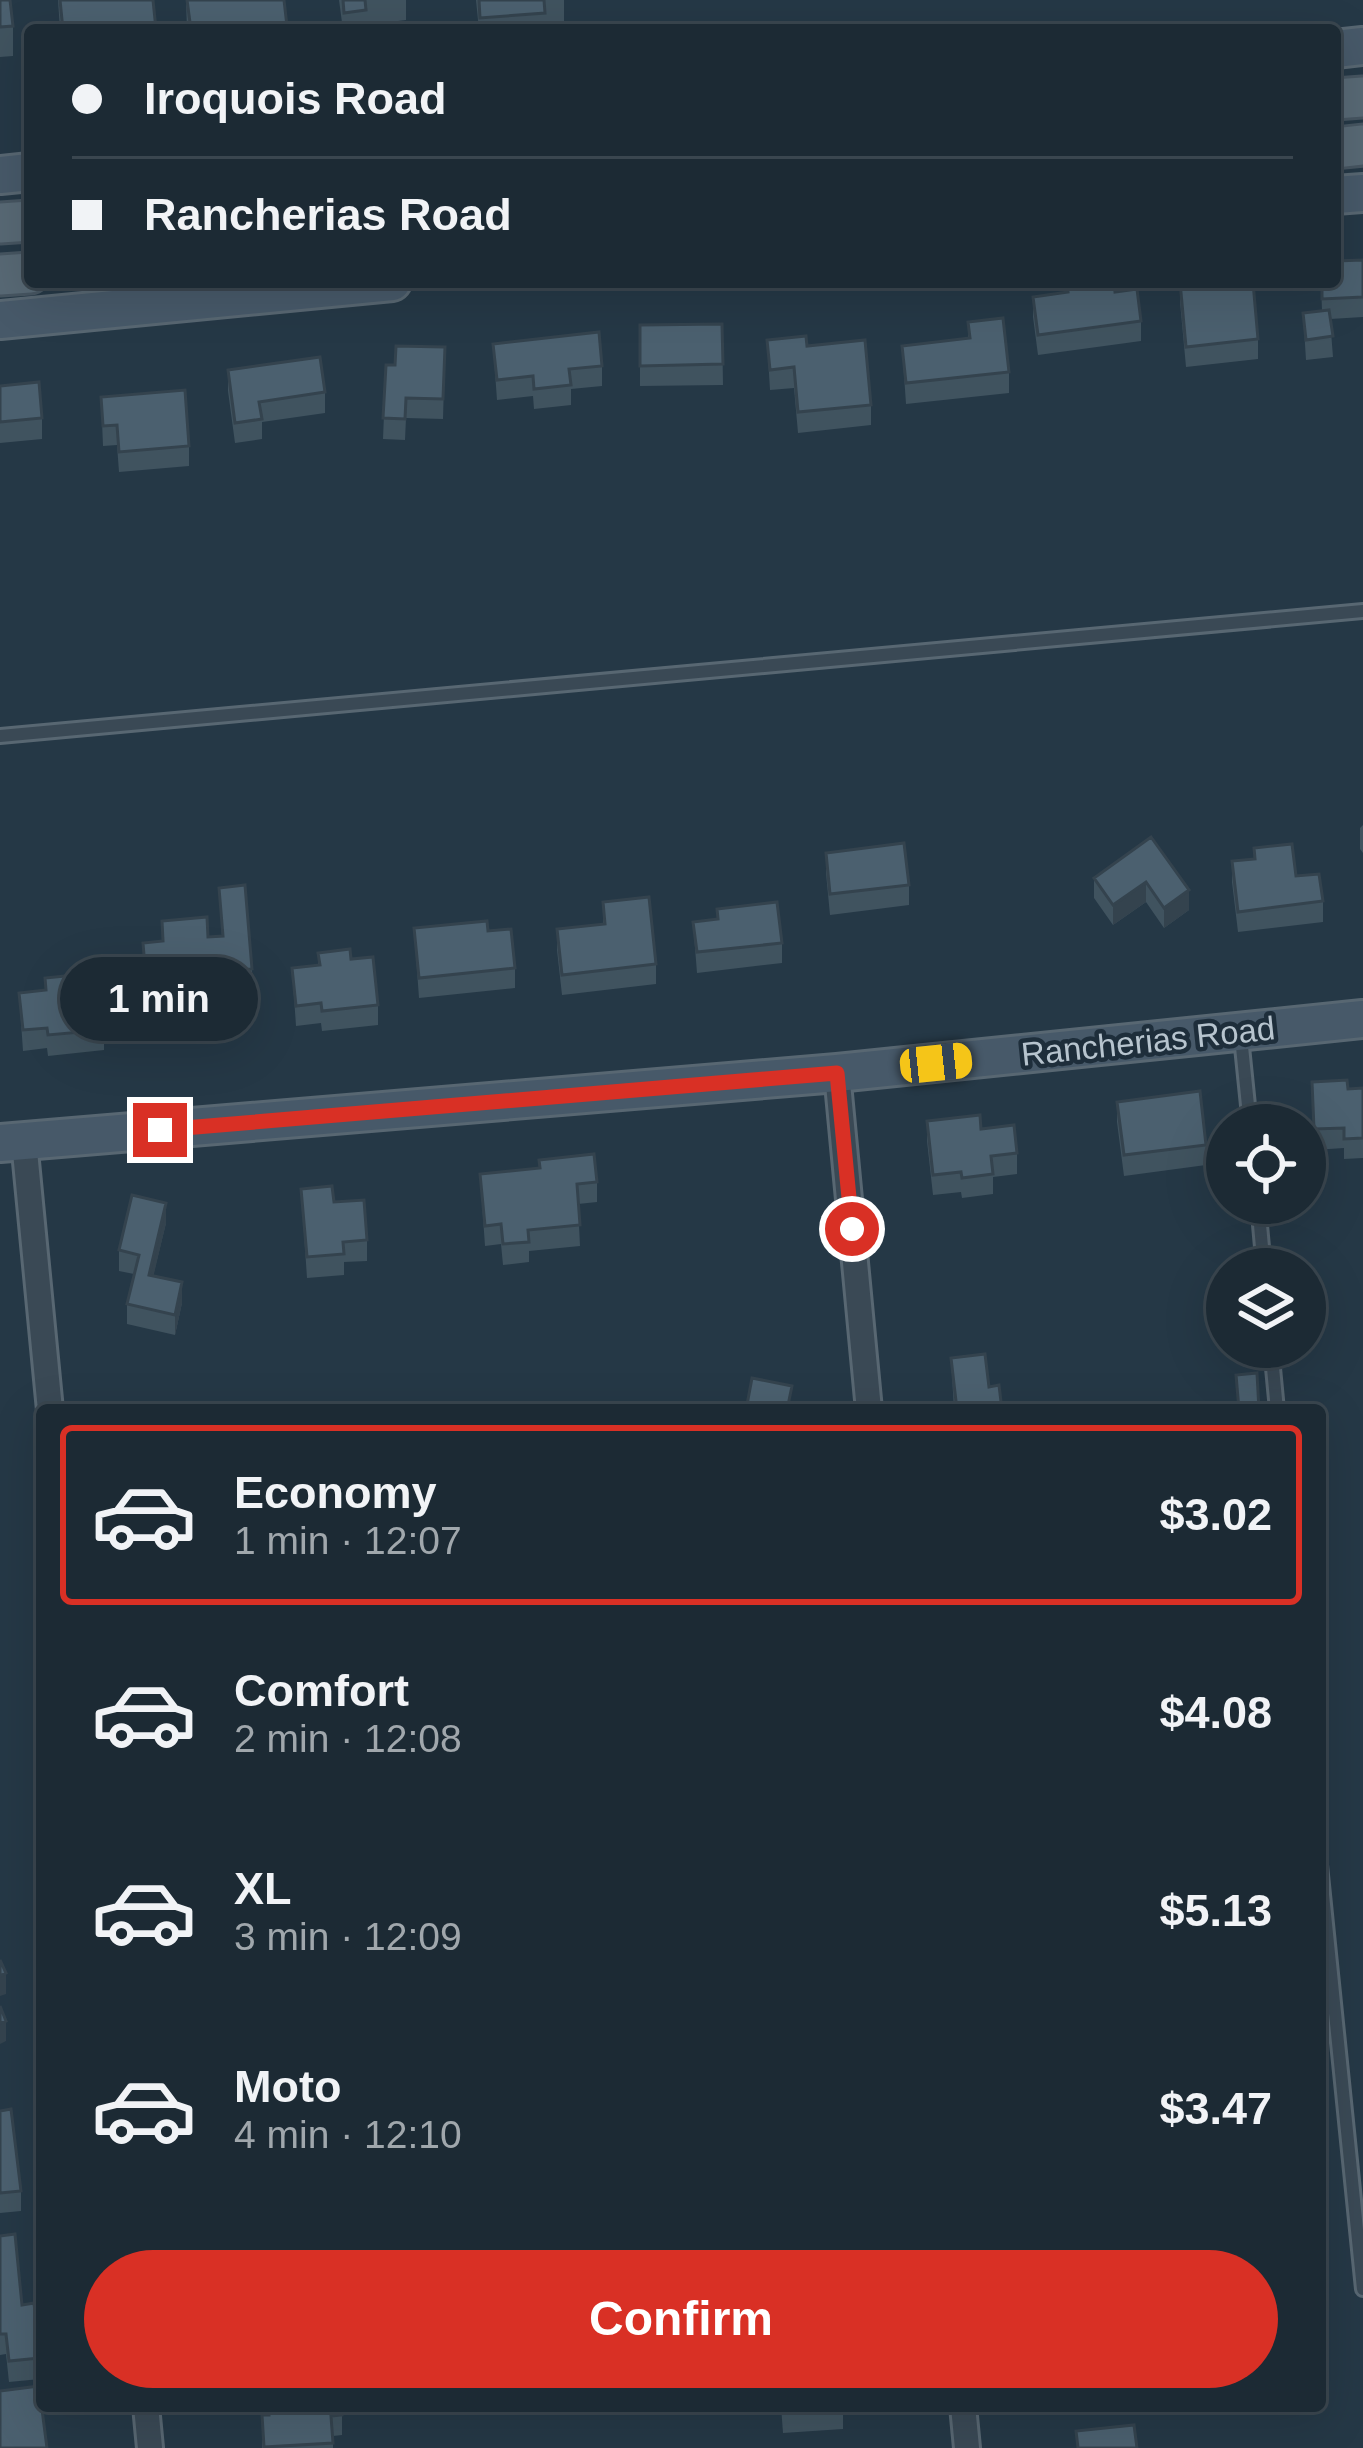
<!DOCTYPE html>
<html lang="en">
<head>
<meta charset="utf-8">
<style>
  :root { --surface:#1c2a34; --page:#293640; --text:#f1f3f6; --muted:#a0a7ac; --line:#3a464f; --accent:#d93025 }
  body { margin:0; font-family:Helvetica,sans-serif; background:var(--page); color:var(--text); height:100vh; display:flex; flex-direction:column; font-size:45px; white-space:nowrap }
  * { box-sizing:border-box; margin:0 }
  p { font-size:39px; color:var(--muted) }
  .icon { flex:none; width:66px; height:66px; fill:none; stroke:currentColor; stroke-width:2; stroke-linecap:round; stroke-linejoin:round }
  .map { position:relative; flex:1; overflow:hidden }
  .panel { position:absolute; left:36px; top:1404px; width:1290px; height:1008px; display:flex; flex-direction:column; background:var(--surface); border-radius:12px; box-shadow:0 12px 48px #0002,0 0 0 3px var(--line) }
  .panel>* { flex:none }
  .guide { position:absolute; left:24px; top:24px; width:1317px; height:264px; border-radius:12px; box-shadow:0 12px 48px #0002,0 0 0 3px var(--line); display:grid; align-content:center; height:264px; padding:0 48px; background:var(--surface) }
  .controls { position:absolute; left:1206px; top:1104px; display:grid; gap:24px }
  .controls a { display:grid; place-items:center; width:120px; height:120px; border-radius:50%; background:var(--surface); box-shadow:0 12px 48px #0002,0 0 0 3px var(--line); font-size:60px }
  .end { position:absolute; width:54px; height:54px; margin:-27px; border:15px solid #d93025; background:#fff; box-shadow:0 0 0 6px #fff }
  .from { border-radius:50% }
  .bubble { position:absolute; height:84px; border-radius:42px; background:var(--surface); box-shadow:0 12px 48px #0002,0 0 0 3px var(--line); font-size:39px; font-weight:700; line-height:84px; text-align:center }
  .car { position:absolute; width:36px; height:72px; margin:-36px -18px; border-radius:15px; box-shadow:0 0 9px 3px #0007; background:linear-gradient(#f5c518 24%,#345 0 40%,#f5c518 0 76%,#345 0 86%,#f5c518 0) }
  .guide b { display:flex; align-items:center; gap:42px; height:114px; font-size:45px }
  .guide b+b { border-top:3px solid var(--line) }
  .guide i { width:30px; height:30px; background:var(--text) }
  ul { padding:21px 0 0; list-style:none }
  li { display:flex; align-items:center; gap:36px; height:180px; margin:0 24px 18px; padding:0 24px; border:6px solid transparent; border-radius:12px }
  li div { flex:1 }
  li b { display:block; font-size:45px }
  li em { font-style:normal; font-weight:700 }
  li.current { border-color:var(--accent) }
  li>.icon { width:108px; height:108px; stroke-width:1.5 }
  .primary-button { display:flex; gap:24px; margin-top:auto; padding:24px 48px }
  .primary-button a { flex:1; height:138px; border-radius:72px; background:var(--accent); color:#fff; font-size:48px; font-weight:700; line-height:138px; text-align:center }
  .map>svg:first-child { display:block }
</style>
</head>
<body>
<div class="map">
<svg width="1363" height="2448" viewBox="0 0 1363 2448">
  <rect width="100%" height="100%" fill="#253846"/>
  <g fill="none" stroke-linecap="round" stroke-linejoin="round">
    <defs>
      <path id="lane" d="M0,736L1363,611
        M1241,1037L1250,1125
        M1258,1203L1264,1269
        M1271,1347L1277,1410
        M1320,1865L1363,2289"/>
      <path id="street" d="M837,1073L869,1410
        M24,1141L50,1410
        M146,2406L150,2448
        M963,2406L967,2448"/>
      <path id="secondary" d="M1335,49L1363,46
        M0,175L30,172
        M1335,195L1363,193
        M0,320L392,282
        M0,1143L837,1073L1363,1019"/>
      <path id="primary" d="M1335,99L1363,97
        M1335,148L1363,145
        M0,223L30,221
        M0,275L30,273"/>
    </defs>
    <!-- lane casing -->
    <use href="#lane" stroke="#586772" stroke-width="18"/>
    <!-- street casing -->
    <use href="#street" stroke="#586772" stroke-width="30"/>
    <!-- secondary casing -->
    <use href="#secondary" stroke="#586772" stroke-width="42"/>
    <!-- primary casing -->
    <use href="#primary" stroke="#465561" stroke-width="45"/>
    <!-- lane -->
    <use href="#lane" stroke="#3a4955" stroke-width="12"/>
    <!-- street -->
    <use href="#street" stroke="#3a4955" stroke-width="24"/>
    <!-- secondary -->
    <use href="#secondary" stroke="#475969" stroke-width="36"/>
    <!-- primary -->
    <use href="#primary" stroke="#586975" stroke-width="39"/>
  </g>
  <!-- wall -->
  <path fill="#40535f" d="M0,0L13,26V56L0,57Z
    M58,0H153L156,30H60Z
    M186,0H284L287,30H187Z
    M339,0H406V20L366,25V30H343Z
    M476,0H564V21L545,22V30H479Z
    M1363,260V317L1330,319L1333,357L1306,360L1303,313L1322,311L1321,282H1335Z
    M1180,282L1211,286L1258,339V359L1186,367L1180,302Z
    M1067,285L1115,292L1141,321V341L1038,355L1033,317V297L1067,292Z
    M968,322L1009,372V393L906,404L902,346L968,339Z
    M722,324L723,385L640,386V325Z
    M767,340L807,346L871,405V425L798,433L794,388L770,390Z
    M493,344L602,366V386L571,389V405L534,409L533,396L497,400Z
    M445,347L443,419L406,418L405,440L383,439L386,365H395Z
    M228,370L325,392V413L262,422V439L235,443L228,391Z
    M0,386L42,418V439L0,443Z
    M101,397L189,446V466L119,472L117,445L103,446Z
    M1363,825V853L1360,849V828Z
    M1151,837L1189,910L1164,928L1146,902L1113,925L1094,898V878Z
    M1254,848L1296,876L1323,901V922L1238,932L1232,882V861L1254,859Z
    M826,853L909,885V905L830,915L826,873Z
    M219,888L252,969V990L146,999L143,943L162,941V921L208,937L222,936Z
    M603,902L656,964V984L562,995L557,950V929L603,924Z
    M717,909L782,943V963L697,973L693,922L717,919Z
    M414,928L488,931L515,968V988L419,998Z
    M318,953L351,959L378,1005V1025L322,1031L321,1023L296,1026L292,968L318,965Z
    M45,978L76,984L104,1030V1050L48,1056L47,1048L23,1051L19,993L45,991Z
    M1312,1082L1348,1089L1363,1088V1158L1344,1159V1148L1314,1150Z
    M1117,1102L1206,1145V1165L1124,1176L1117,1122Z
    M927,1121L981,1129L1017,1153V1174L993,1177V1194L962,1198L961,1192L933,1195L927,1141Z
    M480,1174L597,1182V1202L578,1204L580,1246L529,1251V1262L503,1265L501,1244L485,1246Z
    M301,1189L334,1202L367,1240V1261L344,1262V1275L307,1278Z
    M166,1223L153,1276L182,1303L175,1335L127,1324V1304L134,1274L119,1271V1250Z
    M951,1358L989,1387L1002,1410H954Z
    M0,2111L21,2191V2211L0,2213Z
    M0,2236L40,2358V2379L9,2382L6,2354L0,2355Z
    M268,2406H342V2435L333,2436V2448H262V2415H268Z
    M781,2406H843V2429L783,2433Z
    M1086,2406H1117V2408L1088,2414Z"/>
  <!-- shaded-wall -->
  <path fill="#34434e" d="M1146,882V902L1113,925V905Z
    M1189,890V910L1164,928V908Z
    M166,1203V1223L149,1295V1275Z
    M182,1282V1303L175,1335V1315Z
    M6,1973V1994L0,1996V1976Z
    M6,2021V2041L0,2044V2023Z"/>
  <!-- building -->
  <path fill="#4b606f" stroke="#34434e" stroke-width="3" d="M0,0H10L13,26L0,27Z
    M60,0H153L156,29L63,30Z
    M187,0H284L287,26L255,30H191Z
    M343,0H365L366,10L344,13Z
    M479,0H544L545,13L480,18Z
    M1363,260V297L1322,299V282H1335V261Z
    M1089,282H1114L1115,292L1137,289L1141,321L1038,335L1033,297L1068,292L1067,285Z
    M1180,282H1210L1211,286L1253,282L1258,339L1186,347Z
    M1329,310L1333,336L1306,340L1303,313Z
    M1003,318L1009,372L906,383L902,346L970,338L968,322Z
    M722,324L723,364L640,366V325Z
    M599,332L602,366L569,369L571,385L534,389L533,376L497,380L493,344Z
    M806,336L807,346L865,340L871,405L798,412L794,367L770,370L767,340Z
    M396,346L445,347L443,399L406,398L405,419L383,418L386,365H395Z
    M320,357L325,392L259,402L262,419L235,423L228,370Z
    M39,382L42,418L0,422V386Z
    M185,390L189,446L119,452L117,425L103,426L101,397Z
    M1151,837L1189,890L1164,908L1146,882L1113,905L1094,878Z
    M904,843L909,885L830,894L826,853Z
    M1292,844L1296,876L1319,874L1323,901L1238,912L1232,861L1255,859L1254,848Z
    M245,885L252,969L146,979L143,943L163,941L162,921L207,917L208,937L223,936L219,888Z
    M649,897L656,964L562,975L557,929L605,924L603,902Z
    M777,902L782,943L697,952L693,922L718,919L717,909Z
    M487,921L488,931L511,929L515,968L419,978L414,928Z
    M350,949L351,959L373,957L378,1005L322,1011L321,1003L296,1006L292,968L320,965L318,953Z
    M75,975L76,984L99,982L104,1030L48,1035L47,1028L23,1030L19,993L46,990L45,978Z
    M1347,1080L1348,1089L1363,1088V1138L1344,1139V1128L1314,1129L1312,1082Z
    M1200,1091L1206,1145L1124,1155L1117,1102Z
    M980,1115L981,1129L1014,1125L1017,1153L991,1156L993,1174L962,1178L961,1172L933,1175L927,1121Z
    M594,1154L597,1182L577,1184L580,1225L528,1230L529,1242L503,1244L501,1224L485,1226L480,1174L540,1168L539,1160Z
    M332,1186L334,1202L364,1200L367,1240L343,1242L344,1254L307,1257L301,1189Z
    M132,1195L166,1203L149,1275L182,1282L175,1315L127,1304L139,1255L119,1250Z
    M985,1354L989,1387L999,1385L1002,1410H957L951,1358Z
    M1257,1373L1259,1410H1239L1236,1375Z
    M752,1378L792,1386L787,1410H746Z
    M0,1960L6,1973L0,1976Z
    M0,2006L6,2021L0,2023Z
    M11,2109L21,2191L0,2193V2111Z
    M15,2234L22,2305L34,2303L40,2358L9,2361L6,2334H0V2236Z
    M39,2386L47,2448H0V2391Z
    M269,2406H342V2415L331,2416L333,2443L264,2447L262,2415H269Z
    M783,2406H843V2409L783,2413Z
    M1134,2425L1137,2448H1078L1076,2431Z"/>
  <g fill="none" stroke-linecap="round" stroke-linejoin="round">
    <!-- route -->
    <path stroke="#d93025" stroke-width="15" d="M160,1130L837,1073L852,1229"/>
  </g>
  <g text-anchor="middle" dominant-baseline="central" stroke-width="9" stroke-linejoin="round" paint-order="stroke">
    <!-- street labels -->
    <g font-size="33" fill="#b7c4ce" stroke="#1e2e3b">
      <text transform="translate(1148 1041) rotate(-6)">Rancherias Road</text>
    </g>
  </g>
</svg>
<div class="controls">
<a><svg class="icon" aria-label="locate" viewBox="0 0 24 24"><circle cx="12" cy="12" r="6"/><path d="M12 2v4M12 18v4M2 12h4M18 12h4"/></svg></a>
<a><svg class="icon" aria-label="layers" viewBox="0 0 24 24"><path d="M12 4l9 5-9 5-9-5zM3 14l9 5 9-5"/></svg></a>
</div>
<i class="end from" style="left:852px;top:1229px"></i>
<i class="end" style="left:160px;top:1130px"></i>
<div class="bubble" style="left:60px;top:957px;width:198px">1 min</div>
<i class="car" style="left:936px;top:1063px;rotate:84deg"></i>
<div class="guide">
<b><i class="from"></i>Iroquois Road</b>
<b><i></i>Rancherias Road</b>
</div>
<section class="panel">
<ul>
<li class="current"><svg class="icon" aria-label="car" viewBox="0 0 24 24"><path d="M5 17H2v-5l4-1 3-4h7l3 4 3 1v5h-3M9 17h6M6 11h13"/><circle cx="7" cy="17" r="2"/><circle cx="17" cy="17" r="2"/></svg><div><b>Economy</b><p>1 min · 12:07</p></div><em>$3.02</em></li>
<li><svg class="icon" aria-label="car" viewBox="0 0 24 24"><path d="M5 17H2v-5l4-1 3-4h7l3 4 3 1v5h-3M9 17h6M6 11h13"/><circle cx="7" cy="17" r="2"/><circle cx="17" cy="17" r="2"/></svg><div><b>Comfort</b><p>2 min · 12:08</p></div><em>$4.08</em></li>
<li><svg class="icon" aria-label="car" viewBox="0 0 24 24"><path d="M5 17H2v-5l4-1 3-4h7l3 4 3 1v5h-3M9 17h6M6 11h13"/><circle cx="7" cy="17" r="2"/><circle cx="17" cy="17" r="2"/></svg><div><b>XL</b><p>3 min · 12:09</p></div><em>$5.13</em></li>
<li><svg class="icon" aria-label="car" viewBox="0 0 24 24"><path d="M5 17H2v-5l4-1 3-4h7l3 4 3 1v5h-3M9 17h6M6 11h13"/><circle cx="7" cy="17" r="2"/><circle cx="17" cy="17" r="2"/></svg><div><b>Moto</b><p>4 min · 12:10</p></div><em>$3.47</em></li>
</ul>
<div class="primary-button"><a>Confirm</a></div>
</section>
</div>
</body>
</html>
